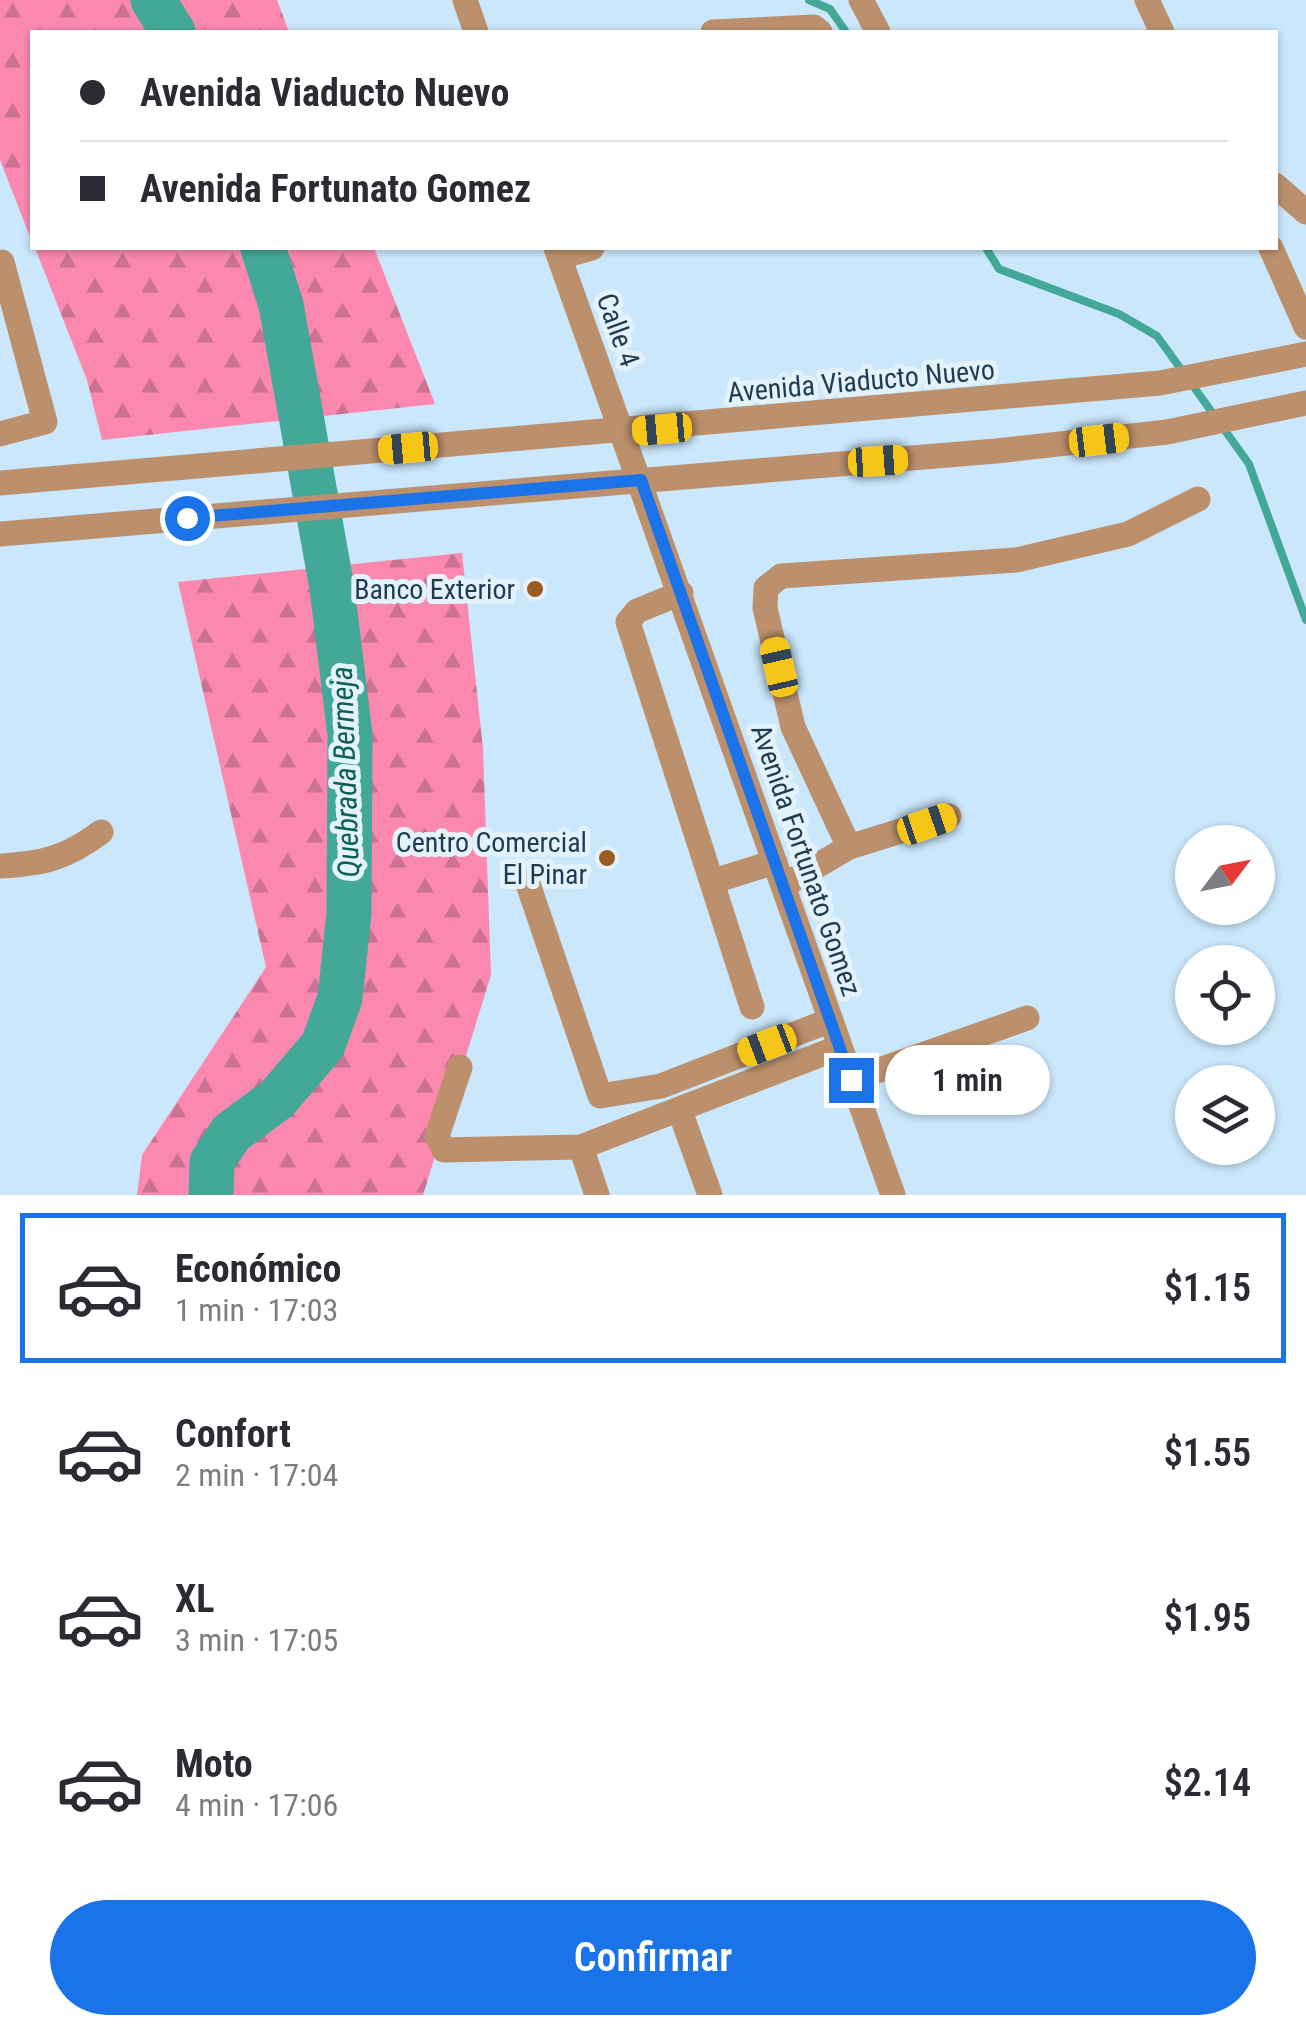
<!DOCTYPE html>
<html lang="es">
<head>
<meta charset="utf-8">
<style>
  :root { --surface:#fff; --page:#f2f2f3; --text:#2b2b33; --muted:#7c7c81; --line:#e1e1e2; --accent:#1a73e8 }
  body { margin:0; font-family:"Roboto Condensed",sans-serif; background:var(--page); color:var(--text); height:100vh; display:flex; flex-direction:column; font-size:38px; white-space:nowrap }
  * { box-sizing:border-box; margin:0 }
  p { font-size:32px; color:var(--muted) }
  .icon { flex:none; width:55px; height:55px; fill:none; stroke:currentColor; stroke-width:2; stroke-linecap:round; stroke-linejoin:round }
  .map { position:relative; height:1195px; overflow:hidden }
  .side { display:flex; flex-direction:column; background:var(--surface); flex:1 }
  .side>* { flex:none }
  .guide { position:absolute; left:30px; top:30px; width:1248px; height:220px; border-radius:0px; box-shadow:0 2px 8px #0004; display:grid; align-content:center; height:220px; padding:0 50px; background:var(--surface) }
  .needle { width:65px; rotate:58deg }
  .fabs { position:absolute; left:1175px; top:825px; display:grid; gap:20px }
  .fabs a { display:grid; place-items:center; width:100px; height:100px; border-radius:50%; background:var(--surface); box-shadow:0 2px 8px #0004; font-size:50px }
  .end { position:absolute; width:45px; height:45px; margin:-22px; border:12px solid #1a73e8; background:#fff; box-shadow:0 0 0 5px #fff }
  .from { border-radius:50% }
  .bubble { position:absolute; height:70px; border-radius:35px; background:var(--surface); box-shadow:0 2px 8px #0004; font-size:32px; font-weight:600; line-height:70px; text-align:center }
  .car { position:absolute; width:30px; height:60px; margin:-30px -15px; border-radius:12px; box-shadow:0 0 8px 2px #0007; background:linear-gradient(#f5c518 24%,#345 0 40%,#f5c518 0 76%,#345 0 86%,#f5c518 0) }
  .guide b { display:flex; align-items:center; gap:35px; height:95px; font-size:38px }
  .guide b+b { border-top:2px solid var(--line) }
  .guide i { width:25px; height:25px; background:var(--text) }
  ul { padding:18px 0 0; list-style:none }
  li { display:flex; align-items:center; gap:30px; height:150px; margin:0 20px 15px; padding:0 30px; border:5px solid transparent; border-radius:0px }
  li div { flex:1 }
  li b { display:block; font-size:38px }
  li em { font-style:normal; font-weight:600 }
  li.selected { border-color:var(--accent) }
  li>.icon { width:90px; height:90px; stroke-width:1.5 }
  .cta { display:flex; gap:20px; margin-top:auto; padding:20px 50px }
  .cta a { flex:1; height:115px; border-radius:60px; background:var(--accent); color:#fff; font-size:40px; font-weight:600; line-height:115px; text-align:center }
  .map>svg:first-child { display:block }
</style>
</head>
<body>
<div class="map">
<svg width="1306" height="1195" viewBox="0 0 1306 1195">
  <defs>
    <pattern id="forest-firs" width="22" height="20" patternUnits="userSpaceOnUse" patternTransform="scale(2.5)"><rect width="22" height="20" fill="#fb89af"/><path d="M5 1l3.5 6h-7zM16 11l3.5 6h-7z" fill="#cb7191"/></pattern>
  </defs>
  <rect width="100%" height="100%" fill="#cbe7fb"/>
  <!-- forest -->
  <path fill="url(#forest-firs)" d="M0,0H277L289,32H32V242L0,160Z
    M35,248H374L435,404L102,440L87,380Z
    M462,553L483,749L491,975L423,1195H137L142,1155L266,967L178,582Z"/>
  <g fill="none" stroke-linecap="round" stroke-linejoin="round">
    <!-- stream -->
    <path stroke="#43a897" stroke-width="8" d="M809,0L830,9L846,32
      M986,248L999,269L1119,314L1157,336L1183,372
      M1191,383L1249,464L1306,620"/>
    <!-- river -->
    <path stroke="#43a897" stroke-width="45" d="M153,0L173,32
      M211,1195L212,1162L231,1133L277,1099L323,1045L340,998L349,913L350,735L332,588L281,305L263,248"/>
    <!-- minor -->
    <path stroke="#bc906c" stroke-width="25" d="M465,0L476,32
      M861,0L878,32
      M1147,0L1162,32
      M713,32L814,27L820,32
      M1275,185L1306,212
      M556,248L893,1195
      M1271,248L1306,327
      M560,257L592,248
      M0,434L45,422L2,262
      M0,483L1160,383L1306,354
      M0,534L996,451L1167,432L1306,403
      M681,593L637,611L628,622L752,1007
      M849,847L793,727L765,608L766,588L781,576L1016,560L1128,534L1198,499
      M0,866C42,864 67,858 101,832
      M527,881L600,1096L661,1086L831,1020
      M714,881L775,862
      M783,886L849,847L949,816
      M460,1067L437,1136L444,1150L581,1147L840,1047
      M851,1080L1027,1018
      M680,1111L710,1195
      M581,1147L597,1195"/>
  </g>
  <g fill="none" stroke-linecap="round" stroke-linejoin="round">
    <!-- route -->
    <path stroke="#1a73e8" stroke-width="12" d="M187,518L641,480L851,1080"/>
  </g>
  <!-- markers -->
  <g fill="#9b5c22" stroke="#e4f2fc" stroke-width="4">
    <circle cx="535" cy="589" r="10"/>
    <circle cx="607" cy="858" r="10"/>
  </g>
  <g text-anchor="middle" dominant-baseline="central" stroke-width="10" stroke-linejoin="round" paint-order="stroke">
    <!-- street labels -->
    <g font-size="28" fill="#1e3c50" stroke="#e4f2fc">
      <text transform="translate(618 330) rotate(70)">Calle 4</text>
      <text transform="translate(861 381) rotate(-5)">Avenida Viaducto Nuevo</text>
      <text transform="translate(806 860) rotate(71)">Avenida Fortunato Gomez</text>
    </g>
    <!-- poi labels -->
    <g font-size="28" fill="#1e3c50" stroke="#e4f2fc" text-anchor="end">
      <text x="515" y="589">Banco Exterior</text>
      <text x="587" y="842">Centro Comercial<tspan x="587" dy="32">El Pinar</tspan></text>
    </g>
    <!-- water labels -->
    <g font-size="30" font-style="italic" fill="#0b6155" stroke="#e4f2fc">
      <text transform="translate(345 772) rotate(-92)">Quebrada Bermeja</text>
    </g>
  </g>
</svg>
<div class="fabs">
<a><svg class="needle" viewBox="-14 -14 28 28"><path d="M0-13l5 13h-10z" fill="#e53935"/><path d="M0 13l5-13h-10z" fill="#7c7c81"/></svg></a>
<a><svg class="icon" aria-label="locate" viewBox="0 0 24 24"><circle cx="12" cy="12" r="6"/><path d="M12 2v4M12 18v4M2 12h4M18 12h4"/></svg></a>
<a><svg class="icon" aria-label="layers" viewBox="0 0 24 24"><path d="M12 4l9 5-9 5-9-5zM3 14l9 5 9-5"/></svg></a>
</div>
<i class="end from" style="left:187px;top:518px"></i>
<i class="end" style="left:851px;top:1080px"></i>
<div class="bubble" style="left:885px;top:1045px;width:165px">1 min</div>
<i class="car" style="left:662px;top:429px;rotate:265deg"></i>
<i class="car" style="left:1099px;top:440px;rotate:83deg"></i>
<i class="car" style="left:408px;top:448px;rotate:265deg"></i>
<i class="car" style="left:878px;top:461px;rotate:86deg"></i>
<i class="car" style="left:779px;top:667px;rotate:347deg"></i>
<i class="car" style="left:927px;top:824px;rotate:71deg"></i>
<i class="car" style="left:767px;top:1045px;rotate:249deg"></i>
<div class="guide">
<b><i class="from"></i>Avenida Viaducto Nuevo</b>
<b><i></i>Avenida Fortunato Gomez</b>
</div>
</div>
<section class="side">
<ul>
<li class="selected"><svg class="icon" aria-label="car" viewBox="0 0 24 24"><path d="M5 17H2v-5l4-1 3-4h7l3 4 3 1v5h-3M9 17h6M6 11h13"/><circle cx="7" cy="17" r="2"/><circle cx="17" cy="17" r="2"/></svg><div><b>Económico</b><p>1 min · 17:03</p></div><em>$1.15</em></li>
<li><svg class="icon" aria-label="car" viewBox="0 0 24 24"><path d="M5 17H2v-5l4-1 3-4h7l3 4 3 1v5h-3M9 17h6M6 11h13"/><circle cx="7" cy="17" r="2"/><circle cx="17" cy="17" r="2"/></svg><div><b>Confort</b><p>2 min · 17:04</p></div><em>$1.55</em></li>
<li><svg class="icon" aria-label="car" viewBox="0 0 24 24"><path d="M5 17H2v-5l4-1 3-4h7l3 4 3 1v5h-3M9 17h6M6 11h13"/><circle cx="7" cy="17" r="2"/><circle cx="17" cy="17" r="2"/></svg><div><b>XL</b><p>3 min · 17:05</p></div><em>$1.95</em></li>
<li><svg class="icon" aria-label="car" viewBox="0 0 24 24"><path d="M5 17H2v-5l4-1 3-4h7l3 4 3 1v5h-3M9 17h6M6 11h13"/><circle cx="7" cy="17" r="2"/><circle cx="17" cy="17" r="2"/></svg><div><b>Moto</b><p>4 min · 17:06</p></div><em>$2.14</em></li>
</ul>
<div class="cta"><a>Confirmar</a></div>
</section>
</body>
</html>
